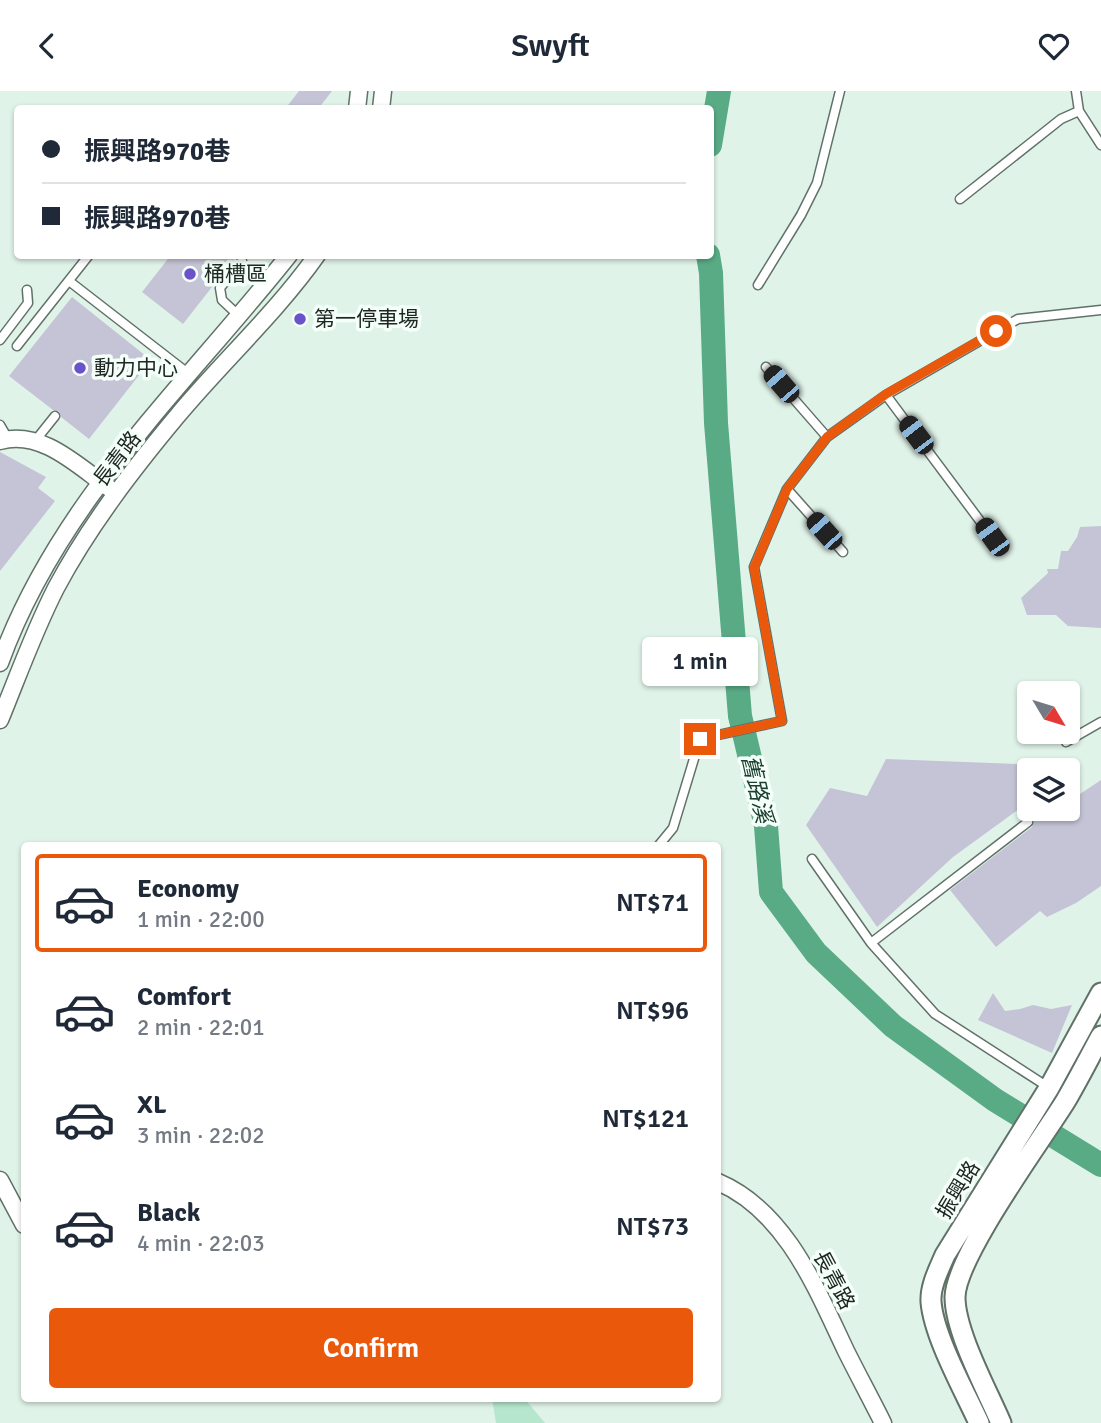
<!DOCTYPE html>
<html lang="en">
<head>
<meta charset="utf-8">
<style>
  :root { --surface:#fff; --page:#f6f6f7; --text:#1f2937; --muted:#747a83; --line:#e0e1e3; --accent:#ea580c }
  body { margin:0; font-family:Signika,"Noto Sans TC",sans-serif; background:var(--page); color:var(--text); height:100vh; display:flex; flex-direction:column; font-size:26px; white-space:nowrap }
  * { box-sizing:border-box; margin:0 }
  p { font-size:23px; color:var(--muted) }
  .icon { flex:none; width:38px; height:38px; fill:none; stroke:currentColor; stroke-width:2; stroke-linecap:round; stroke-linejoin:round }
  .map { position:relative; flex:1; overflow:hidden }
  .details { position:absolute; left:21px; top:751px; width:700px; height:560px; display:flex; flex-direction:column; background:var(--surface); border-radius:7px; box-shadow:0 2px 5px #0004 }
  .details>* { flex:none }
  .hud { position:absolute; left:14px; top:14px; width:700px; height:154px; border-radius:7px; box-shadow:0 2px 5px #0004; display:grid; align-content:center; height:154px; padding:0 28px; background:var(--surface) }
  .needle { width:46px; rotate:128deg }
  .controls { position:absolute; left:1017px; top:590px; display:grid; gap:14px }
  .controls a { display:grid; place-items:center; width:63px; height:63px; border-radius:7px; background:var(--surface); box-shadow:0 2px 5px #0004; font-size:35px }
  .end { position:absolute; width:32px; height:32px; margin:-16px; border:9px solid #ea580c; background:#fff; box-shadow:0 0 0 4px #fff }
  .from { border-radius:50% }
  .bubble { position:absolute; height:49px; border-radius:7px; background:var(--surface); box-shadow:0 2px 5px #0004; font-size:23px; font-weight:600; line-height:49px; text-align:center }
  .car { position:absolute; width:21px; height:42px; margin:-21px -10px; border-radius:9px; box-shadow:0 0 5px 2px #0007; background:linear-gradient(#222 24%,#8ab4d8 0 40%,#222 0 76%,#8ab4d8 0 86%,#222 0) }
  .hud b { display:flex; align-items:center; gap:24px; height:66px; font-size:26px }
  .hud b+b { border-top:2px solid var(--line) }
  .hud i { width:18px; height:18px; background:var(--text) }
  ul { padding:12px 0 0; list-style:none }
  li { display:flex; align-items:center; gap:21px; height:98px; margin:0 14px 10px; padding:0 14px; border:4px solid transparent; border-radius:7px }
  li div { flex:1 }
  li b { display:block; font-size:26px }
  li em { font-style:normal; font-weight:600 }
  li.current { border-color:var(--accent) }
  li>.icon { width:63px; height:63px; stroke-width:1.5 }
  .cta { display:flex; gap:14px; margin-top:auto; padding:14px 28px }
  .cta a { flex:1; height:80px; border-radius:7px; background:var(--accent); color:#fff; font-size:28px; font-weight:600; line-height:80px; text-align:center }
  header { display:flex; justify-content:space-between; align-items:center; height:91px; padding:0 28px; background:var(--surface); font-size:32px; font-weight:600 }
  .map>svg:first-child { display:block }
</style>
</head>
<body>
<header><svg class="icon" aria-label="back" viewBox="0 0 24 24"><path d="M15 5l-7 7 7 7"/></svg>Swyft<svg class="icon" aria-label="heart" viewBox="0 0 24 24"><path d="M12 20l-8-8c-3-5 5-10 8-4 3-6 11-1 8 4z"/></svg></header>
<div class="map">
<svg width="1101" height="1332" viewBox="0 0 1101 1332">
  <rect width="100%" height="100%" fill="#e0f3e9"/>
  <!-- green -->
  <path fill="#b7e6ce" d="M492,1307H524L545,1332H496Z"/>
  <g fill="none" stroke-linecap="round" stroke-linejoin="round">
    <!-- river -->
    <path stroke="#59ab86" stroke-width="24" d="M710,54L719,0
      M708,164L711,182L716,332L740,625L766,735L771,801L816,862L893,935L995,1009L1101,1074"/>
  </g>
  <!-- building -->
  <path fill="#c5c4d6" d="M299,0H332L318,18H285Z
    M171,164H237L183,233L142,201Z
    M72,206L151,269L89,348L61,326L59,320L53,319L9,285Z
    M0,361L46,386L38,397L55,410L0,480Z
    M1101,435V537L1068,535L1056,524H1027L1021,507L1048,482L1047,478H1058L1061,460H1068L1077,446L1080,436Z
    M886,668L1020,673L1029,679V718H1068V711L1101,689V795L1076,812L1047,826L1040,820L996,856L950,799L1032,736L1034,728L1030,725L1024,726L1019,718L953,766L877,836L806,734L830,697L867,705Z
    M993,902L1005,920L1020,918L1033,914L1051,918L1072,914L1052,962L978,929Z"/>
  <g fill="none" stroke-linecap="round" stroke-linejoin="round">
    <defs>
      <path id="service" d="M1076,0L1079,20L1101,54
        M960,108L1061,28L1079,20
        M69,190L189,283
        M758,194L801,124L817,92L840,0
        M238,224L222,209L220,197L242,170
        M0,249L28,212L27,199
        M17,255L89,164
        M766,276L827,346
        M886,304L992,446
        M0,334L8,348
        M35,350L55,325
        M787,398L843,461
        M1066,651L1101,631
        M659,754L673,737L700,648L782,630L754,476L787,398L827,346L886,304L1018,228L1101,219
        M812,768L871,852L935,923L1048,996
        M871,852L1028,731"/>
      <path id="minor" d="M357,18L359,0
        M381,18L383,0
        M0,350C41,338 78,375 109,397
        M0,572C58,411 185,295 289,164
        M0,629C18,585 34,540 56,497C89,435 133,378 178,324C223,270 276,222 317,164
        M0,1089L24,1134
        M718,1091C786,1120 816,1197 846,1260C858,1284 871,1308 883,1332"/>
      <path id="tertiary" d="M979,1332C964,1299 934,1246 931,1211C930,1195 939,1178 945,1164L1049,997L1101,902
        M1001,1332C987,1299 955,1241 955,1206C956,1165 1040,1051 1065,1011C1078,989 1089,967 1101,945"/>
    </defs>
    <!-- service casing -->
    <use href="#service" stroke="#607168" stroke-width="11"/>
    <!-- minor casing -->
    <use href="#minor" stroke="#607168" stroke-width="19"/>
    <!-- tertiary casing -->
    <use href="#tertiary" stroke="#607168" stroke-width="23"/>
    <!-- service -->
    <use href="#service" stroke="#fff" stroke-width="8"/>
    <!-- minor -->
    <use href="#minor" stroke="#fff" stroke-width="16"/>
    <!-- tertiary -->
    <use href="#tertiary" stroke="#fff" stroke-width="19"/>
  </g>
  <g fill="none" stroke-linecap="round" stroke-linejoin="round">
    <!-- route -->
    <path stroke="#ea580c" stroke-width="9" d="M700,648L782,630L754,477L787,398L827,346L886,303L996,240"/>
  </g>
  <!-- markers -->
  <g fill="#6a52cb" stroke="#f3fff8" stroke-width="2.5">
    <circle cx="190" cy="183" r="7"/>
    <circle cx="300" cy="228" r="7"/>
    <circle cx="80" cy="277" r="7"/>
  </g>
  <g text-anchor="middle" dominant-baseline="central" stroke-width="7" stroke-linejoin="round" paint-order="stroke">
    <!-- poi labels -->
    <g font-size="21" fill="#202723" stroke="#f3fff8" text-anchor="start">
      <text x="204" y="183">桶槽區</text>
      <text x="314" y="228">第一停車場</text>
      <text x="94" y="277">動力中心</text>
    </g>
    <!-- street labels -->
    <g font-size="21" fill="#202723" stroke="#f3fff8">
      <text transform="translate(117 368) rotate(-53)">長青路</text>
      <text transform="translate(958 1099) rotate(-59)">振興路</text>
      <text transform="translate(834 1189) rotate(62)">長青路</text>
    </g>
    <!-- water labels -->
    <g font-size="23" font-style="italic" fill="#1c4030" stroke="#f3fff8">
      <text transform="translate(757 698) rotate(77)">舊路溪</text>
    </g>
  </g>
</svg>
<div class="controls">
<a><svg class="needle" viewBox="-14 -14 28 28"><path d="M0-13l5 13h-10z" fill="#e53935"/><path d="M0 13l5-13h-10z" fill="#747a83"/></svg></a>
<a><svg class="icon" aria-label="layers" viewBox="0 0 24 24"><path d="M12 4l9 5-9 5-9-5zM3 14l9 5 9-5"/></svg></a>
</div>
<i class="end from" style="left:996px;top:240px"></i>
<i class="end" style="left:700px;top:648px"></i>
<div class="bubble" style="left:642px;top:546px;width:116px">1 min</div>
<i class="car" style="left:781px;top:293px;rotate:319deg"></i>
<i class="car" style="left:916px;top:344px;rotate:323deg"></i>
<i class="car" style="left:824px;top:440px;rotate:318deg"></i>
<i class="car" style="left:992px;top:446px;rotate:324deg"></i>
<div class="hud">
<b><i class="from"></i>振興路970巷</b>
<b><i></i>振興路970巷</b>
</div>
<section class="details">
<ul>
<li class="current"><svg class="icon" aria-label="car" viewBox="0 0 24 24"><path d="M5 17H2v-5l4-1 3-4h7l3 4 3 1v5h-3M9 17h6M6 11h13"/><circle cx="7" cy="17" r="2"/><circle cx="17" cy="17" r="2"/></svg><div><b>Economy</b><p>1 min · 22:00</p></div><em>NT$71</em></li>
<li><svg class="icon" aria-label="car" viewBox="0 0 24 24"><path d="M5 17H2v-5l4-1 3-4h7l3 4 3 1v5h-3M9 17h6M6 11h13"/><circle cx="7" cy="17" r="2"/><circle cx="17" cy="17" r="2"/></svg><div><b>Comfort</b><p>2 min · 22:01</p></div><em>NT$96</em></li>
<li><svg class="icon" aria-label="car" viewBox="0 0 24 24"><path d="M5 17H2v-5l4-1 3-4h7l3 4 3 1v5h-3M9 17h6M6 11h13"/><circle cx="7" cy="17" r="2"/><circle cx="17" cy="17" r="2"/></svg><div><b>XL</b><p>3 min · 22:02</p></div><em>NT$121</em></li>
<li><svg class="icon" aria-label="car" viewBox="0 0 24 24"><path d="M5 17H2v-5l4-1 3-4h7l3 4 3 1v5h-3M9 17h6M6 11h13"/><circle cx="7" cy="17" r="2"/><circle cx="17" cy="17" r="2"/></svg><div><b>Black</b><p>4 min · 22:03</p></div><em>NT$73</em></li>
</ul>
<div class="cta"><a>Confirm</a></div>
</section>
</div>
</body>
</html>
